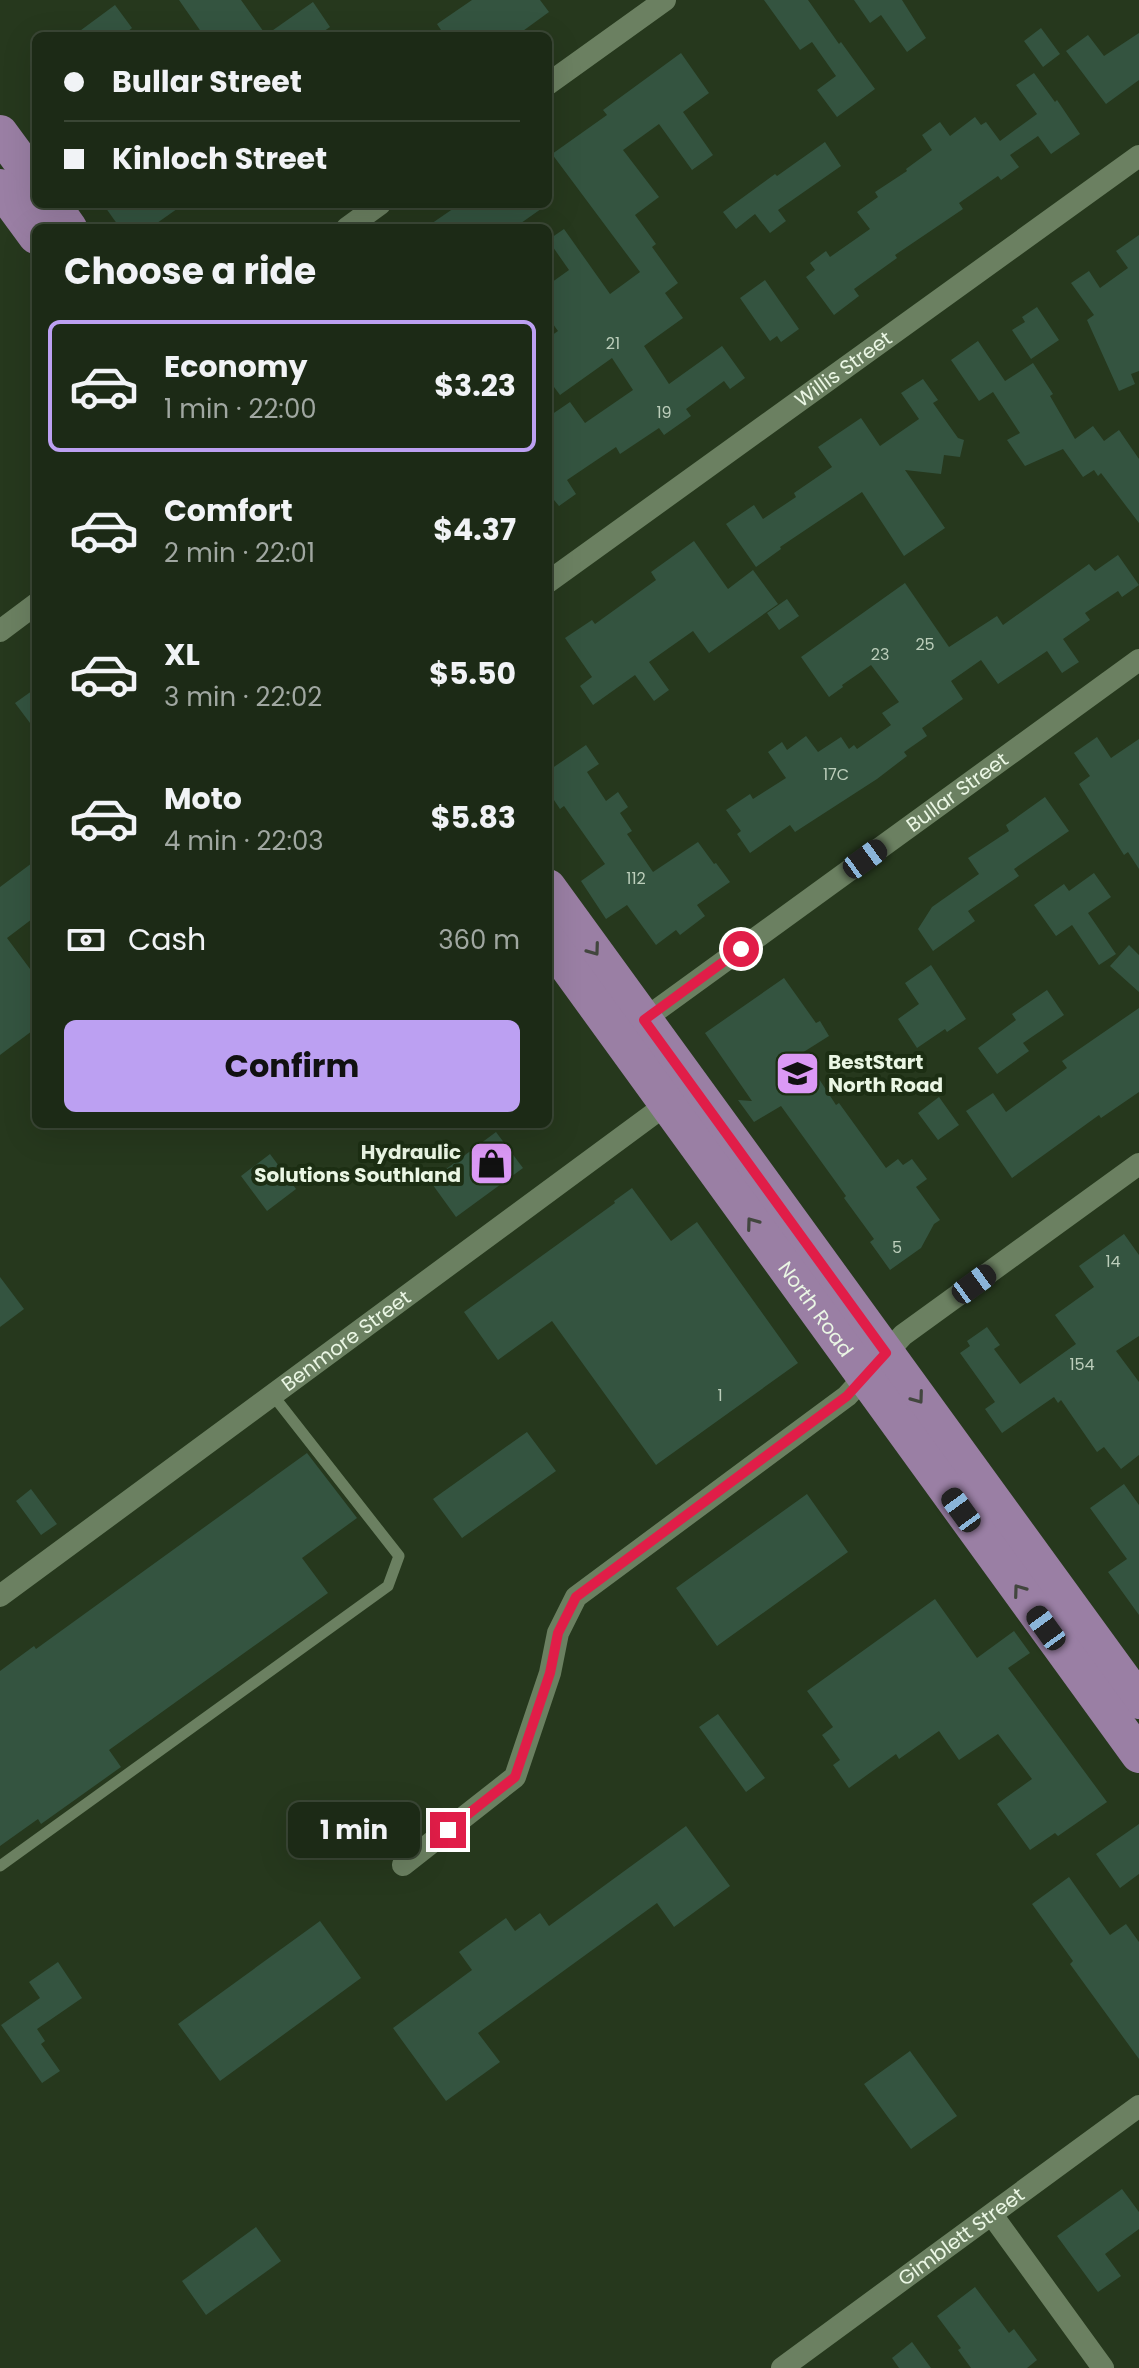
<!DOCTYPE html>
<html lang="en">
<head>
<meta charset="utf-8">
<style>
  :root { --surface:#1c2a16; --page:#293623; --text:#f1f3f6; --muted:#a0a7a1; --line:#3a4635; --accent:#bca0f2 }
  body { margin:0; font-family:Poppins,sans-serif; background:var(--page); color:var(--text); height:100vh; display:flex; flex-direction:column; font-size:30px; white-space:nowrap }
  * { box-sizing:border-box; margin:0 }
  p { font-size:26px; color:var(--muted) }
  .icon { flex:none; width:44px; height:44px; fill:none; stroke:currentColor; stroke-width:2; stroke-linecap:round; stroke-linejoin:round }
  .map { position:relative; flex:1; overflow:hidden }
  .panel { position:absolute; left:32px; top:224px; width:520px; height:904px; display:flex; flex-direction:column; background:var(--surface); border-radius:12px; box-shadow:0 8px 32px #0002,0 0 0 2px var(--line) }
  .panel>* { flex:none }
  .banner { position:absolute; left:32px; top:32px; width:520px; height:176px; border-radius:12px; box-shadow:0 8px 32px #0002,0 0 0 2px var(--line); display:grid; align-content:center; height:176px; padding:0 32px; background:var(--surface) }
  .end { position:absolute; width:36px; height:36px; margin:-18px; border:10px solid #e11d48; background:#fff; box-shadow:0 0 0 4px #fff }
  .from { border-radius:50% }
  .bubble { position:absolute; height:56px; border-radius:12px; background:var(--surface); box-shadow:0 8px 32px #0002,0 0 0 2px var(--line); font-size:26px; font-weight:700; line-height:56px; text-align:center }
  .car { position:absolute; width:24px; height:48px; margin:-24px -12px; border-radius:10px; box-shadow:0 0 6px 2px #0007; background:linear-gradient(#222 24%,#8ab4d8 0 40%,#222 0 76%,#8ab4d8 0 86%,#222 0) }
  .banner b { display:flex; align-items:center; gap:28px; height:76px; font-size:30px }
  .banner b+b { border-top:2px solid var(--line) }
  .banner i { width:20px; height:20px; background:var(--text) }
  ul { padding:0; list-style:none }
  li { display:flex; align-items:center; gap:24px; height:132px; margin:0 16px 12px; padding:0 16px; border:4px solid transparent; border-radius:12px }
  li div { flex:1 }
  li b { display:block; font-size:30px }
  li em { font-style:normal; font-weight:700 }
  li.current { border-color:var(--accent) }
  li>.icon { width:72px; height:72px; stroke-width:1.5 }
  h2 { padding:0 32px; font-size:36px; line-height:96px }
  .pay { display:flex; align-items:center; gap:20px; height:88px; padding:0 32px; font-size:30px }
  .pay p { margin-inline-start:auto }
  .button { display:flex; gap:16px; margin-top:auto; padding:16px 32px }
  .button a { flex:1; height:92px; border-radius:12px; background:var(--accent); color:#111; font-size:32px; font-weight:700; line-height:92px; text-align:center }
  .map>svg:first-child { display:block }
</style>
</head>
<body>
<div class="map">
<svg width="1139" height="2368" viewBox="0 0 1139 2368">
  <rect width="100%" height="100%" fill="#26381d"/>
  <!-- building -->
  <path fill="#345440" d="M179,0H241L266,35L313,2L330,27L317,36H204Z
    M472,0H540L549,12L516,36H445L437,24Z
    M764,0H808L839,44L841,42L875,89L837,117L817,90L836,76L812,42L800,50Z
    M854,0H902L926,38L907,52L881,15L870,23Z
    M115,5L132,28L122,36H73Z
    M1041,28L1060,54L1043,67L1024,41Z
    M1139,33V80L1106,104L1066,51L1088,35L1104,56Z
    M681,53L709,93L683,112L713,155L692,170L659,124L623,150L659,197L635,215L656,244L652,247L678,283L665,293L683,318L644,346L669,384L722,346L745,378L730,389L724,381L686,409L691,416L664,435L659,428L620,454L616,447L567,480L576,494L559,506L554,500L548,504V417L570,402L585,423L633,390L612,358L560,395L548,379V338L558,331L548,317V285L569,270L548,240L564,229L610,294L640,272L552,154L607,115L603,110Z
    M1034,73L1055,102L1057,100L1080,134L1051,154L1038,136L1010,155L1019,167L1001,180L998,176L959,203L963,209L895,255L897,258L854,289L859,296L834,315L806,277L815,270L810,263L826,251L830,257L870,229L857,212L878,197L875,192L907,171L906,169L932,150L922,135L940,122L950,136L975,117L981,125L986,122L1000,141L1037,114L1016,85Z
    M825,142L841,166L778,210L786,221L770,233L755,214L736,229L723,212L775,174L777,176Z
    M103,204H184L150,228H120Z
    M460,204H548L514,228H425Z
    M1139,235V371L1131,374L1135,384L1119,391L1087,320L1094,315L1071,283L1089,271L1100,288L1128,268L1116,251Z
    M765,280L799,329L781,342L777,336L770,341L740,298Z
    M1037,307L1059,340L1031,359L1012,330L1025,322L1022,317Z
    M978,341L1005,381L1033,363L1053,394L1050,396L1075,439L1093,426L1104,441L1119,430L1139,459V523L1101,473L1098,476L1094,470L1083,477L1063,449L1025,466L1007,440L1020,433L993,392L979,401L951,360Z
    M923,379L938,400L933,403L958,438L964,440L960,457L944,455L941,474L905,470L945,528L904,556L862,492L780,547L781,549L756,567L726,524L754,505L763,519L796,497L794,493L832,467L818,447L861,418L880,446L919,419L901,393Z
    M694,541L728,589L753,570L778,604L709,653L693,631L649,662L669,690L654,701L635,675L593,705L580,686L592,677L565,638L592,620L595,624L656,580L651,572Z
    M1118,555L1139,585L1122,597L1118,591L1085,613L1090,620L1063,639L1079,662L1062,673L1047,651L998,684L981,660L951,681L963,699L922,728L927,736L904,752L907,756L877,779L795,832L790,825L750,853L737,834L741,831L726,810L750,794L753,799L786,778L768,752L782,742L787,750L806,736L818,752L841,737L849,749L854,745L857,749L891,725L882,713L899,702L871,665L842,685L843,687L829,697L801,657L905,583L949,647L997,616L1003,625L1089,564L1095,571Z
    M787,599L799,616L779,630L767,613Z
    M36,688V731L15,703Z
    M1097,737L1111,758L1139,739V869L1128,852L1124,855L1079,784L1090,776L1074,753Z
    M586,745L599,764L587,772L606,801L618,792L628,807L620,813L632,831L627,834L653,872L698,842L714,864L716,863L730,882L697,905L705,916L680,935L676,930L656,945L627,905L606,919L581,881L605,864L564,806L560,809L548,791V771Z
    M1045,797L1069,831L1014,869L1019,876L968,911L975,921L933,951L918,929L932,907L979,874L968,858L1009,831L1006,825Z
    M36,860V916L7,938L36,977V1028L0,1055V887Z
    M1094,873L1111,897L1088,913L1116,954L1099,965L1072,925L1056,936L1034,905L1064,884L1069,891Z
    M1129,945L1139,955V992L1110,966Z
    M931,965L966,1019L947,1032L945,1029L917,1048L898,1019L919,1004L905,983Z
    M784,978L816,1023L820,1021L829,1036L802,1053L836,1105L839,1103L886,1168L898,1159L903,1165L912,1159L927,1179L916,1187L940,1220L934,1224L921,1248L890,1270L870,1242L874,1239L844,1198L846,1196L781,1106L754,1122L738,1100L752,1101L705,1033Z
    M1047,990L1064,1015L1023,1043L1029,1051L997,1074L978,1048L1016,1020L1012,1014Z
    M1139,1008V1092L1101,1118L1099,1115L1012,1178L966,1111L993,1093L1006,1112L1067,1068L1062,1061Z
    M939,1097L959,1125L938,1140L918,1113Z
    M496,1132L523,1168L456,1217L430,1181Z
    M270,1154L296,1189L267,1211L241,1176Z
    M632,1188L671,1241L697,1222L798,1363L656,1465L552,1321L498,1360L464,1312L615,1203L614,1201Z
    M1124,1234L1139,1255V1336L1116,1351L1139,1382V1455L1121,1469L1104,1447L1097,1452L1061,1400L1058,1403L1054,1397L1002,1433L985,1409L995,1402L960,1353L970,1346L967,1341L987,1327L1000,1345L994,1349L1020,1384L1076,1344L1055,1315L1094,1287L1079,1266Z
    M0,1277L24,1309L0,1327Z
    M527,1432L556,1471L462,1538L433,1499Z
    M307,1453L357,1518L302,1558L328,1593L109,1750L121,1767L41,1824L38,1819L0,1846V1671L34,1646L36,1649Z
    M1124,1484L1139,1505V1615L1108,1572L1127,1559L1090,1508Z
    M31,1489L57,1524L41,1535L16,1501Z
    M807,1494L848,1552L717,1646L676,1588Z
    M935,1599L977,1658L1014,1631L1030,1653L1008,1668L1107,1802L1058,1836L1055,1833L1030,1850L997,1804L1032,1779L998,1734L959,1760L939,1731L899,1759L896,1754L849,1788L833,1765L840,1760L822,1735L833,1727L807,1691Z
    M718,1714L765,1778L746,1792L699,1727Z
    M1139,1824V1874L1120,1888L1096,1854Z
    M686,1826L730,1886L674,1927L657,1903L478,2033L500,2062L446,2101L393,2028L472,1970L459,1952L506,1918L515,1931L540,1913L549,1926Z
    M1069,1877L1110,1935L1126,1924L1139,1942V2059L1070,1964L1073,1961L1032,1904Z
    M320,1921L361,1978L220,2081L178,2024Z
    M58,1962L82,1998L37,2029L45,2041L41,2044L60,2071L42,2083L1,2025L40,1998L29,1982Z
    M910,2051L957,2116L911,2149L864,2084Z
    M1122,2189L1139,2212V2229L1105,2254L1121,2276L1098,2292L1057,2236Z
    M256,2227L281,2261L206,2315L182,2281Z
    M975,2287L1009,2333L1014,2329L1037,2360L1027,2368H971L958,2350L961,2348L937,2316Z
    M912,2342L931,2368H899L892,2358Z"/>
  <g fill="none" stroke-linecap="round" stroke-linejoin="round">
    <!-- lane -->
    <path stroke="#6b8061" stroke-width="11" d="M0,1866L388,1586L399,1556L272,1394"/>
    <!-- street -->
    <g stroke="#6b8061" stroke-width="22">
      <path d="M548,84L665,0"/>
      <path d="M347,228L380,204"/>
      <path id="s1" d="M548,582L1139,156"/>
      <path d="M0,631L36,604"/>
      <path id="s2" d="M635,1026L1139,660"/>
      <path id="s3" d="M0,1596L675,1098"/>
      <path d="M403,1865L515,1777L550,1673L558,1633L576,1597L847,1396L903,1335L1139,1164"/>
      <path d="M992,2215L1103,2368"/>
      <path id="s4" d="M782,2368L1139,2106"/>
    </g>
    <!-- primary -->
    <g stroke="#9a7fa4" stroke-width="36">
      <path d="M0,133L36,182"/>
      <path d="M0,187L36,236"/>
      <path d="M52,204L69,228"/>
      <path d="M548,887L1139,1701"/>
      <path id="s5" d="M548,940L1139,1755"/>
    </g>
  </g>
  <!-- one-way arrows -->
  <defs><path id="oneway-chevron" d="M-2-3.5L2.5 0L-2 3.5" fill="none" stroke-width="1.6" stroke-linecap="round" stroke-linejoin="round" transform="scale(2)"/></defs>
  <g stroke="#42463e">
    <use href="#oneway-chevron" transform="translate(594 950) rotate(54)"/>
    <use href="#oneway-chevron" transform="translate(752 1223) rotate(-126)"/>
    <use href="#oneway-chevron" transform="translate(918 1398) rotate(54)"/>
    <use href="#oneway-chevron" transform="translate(1019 1590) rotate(-126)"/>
  </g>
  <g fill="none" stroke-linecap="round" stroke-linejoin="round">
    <!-- route -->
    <path stroke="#e11d48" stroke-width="10" d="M448,1830L515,1777L550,1673L558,1633L576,1597L847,1396L886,1353L644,1020L741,949"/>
  </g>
  <!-- icons -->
  <defs>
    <symbol id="school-square" viewBox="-11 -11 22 22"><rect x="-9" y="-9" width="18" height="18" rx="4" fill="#db99f5" stroke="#1c2e13"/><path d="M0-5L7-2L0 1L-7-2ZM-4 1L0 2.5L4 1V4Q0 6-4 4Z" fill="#111"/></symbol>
    <symbol id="shop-square" viewBox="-11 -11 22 22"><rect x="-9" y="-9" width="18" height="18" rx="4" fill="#db99f5" stroke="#1c2e13"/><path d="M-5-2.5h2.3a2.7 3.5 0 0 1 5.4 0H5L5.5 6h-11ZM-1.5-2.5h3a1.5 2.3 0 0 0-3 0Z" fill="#111"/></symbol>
  </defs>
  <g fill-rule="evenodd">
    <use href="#school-square" x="772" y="1048" width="51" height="51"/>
    <use href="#shop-square" x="466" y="1138" width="51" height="51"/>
  </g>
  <g text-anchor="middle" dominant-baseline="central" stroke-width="8" stroke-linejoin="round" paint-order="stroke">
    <!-- number labels -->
    <g font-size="16" fill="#bccebb">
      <text x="613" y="343">21</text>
      <text x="664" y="412">19</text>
      <text x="925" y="644">25</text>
      <text x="880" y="654">23</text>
      <text x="836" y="774">17C</text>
      <text x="636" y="878">112</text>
      <text x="897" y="1247">5</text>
      <text x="1113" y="1261">14</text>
      <text x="1082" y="1364">154</text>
      <text x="720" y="1395">1</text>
    </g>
    <!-- street labels -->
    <g font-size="20" fill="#eaf6e4" stroke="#1c2e13">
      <text stroke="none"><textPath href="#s1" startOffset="364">Willis Street</textPath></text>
      <text stroke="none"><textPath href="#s2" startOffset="398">Bullar Street</textPath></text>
      <text stroke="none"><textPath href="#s5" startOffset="456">North Road</textPath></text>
      <text stroke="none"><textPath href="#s3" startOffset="430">Benmore Street</textPath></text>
      <text stroke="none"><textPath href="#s4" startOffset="222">Gimblett Street</textPath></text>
    </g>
    <!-- poi labels -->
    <g font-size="20" font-weight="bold" fill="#eaf6e4" stroke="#1c2e13" text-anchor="start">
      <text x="828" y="1062">BestStart<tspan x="828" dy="23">North Road</tspan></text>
      <text x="461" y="1152" text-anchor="end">Hydraulic<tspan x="461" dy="23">Solutions Southland</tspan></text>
    </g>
  </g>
</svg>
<i class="end from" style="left:741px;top:949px"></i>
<i class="end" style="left:448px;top:1830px"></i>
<div class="bubble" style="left:288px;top:1802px;width:132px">1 min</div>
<i class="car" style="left:865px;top:859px;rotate:54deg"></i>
<i class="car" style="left:974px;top:1284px;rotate:54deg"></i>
<i class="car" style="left:961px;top:1510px;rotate:324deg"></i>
<i class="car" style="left:1046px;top:1628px;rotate:324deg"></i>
<div class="banner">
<b><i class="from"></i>Bullar Street</b>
<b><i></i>Kinloch Street</b>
</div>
<section class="panel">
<h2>Choose a ride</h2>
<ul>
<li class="current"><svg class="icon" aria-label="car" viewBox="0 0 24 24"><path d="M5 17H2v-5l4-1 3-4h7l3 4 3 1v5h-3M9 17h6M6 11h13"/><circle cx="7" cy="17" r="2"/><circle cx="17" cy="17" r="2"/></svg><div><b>Economy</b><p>1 min · 22:00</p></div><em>$3.23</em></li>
<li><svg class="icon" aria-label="car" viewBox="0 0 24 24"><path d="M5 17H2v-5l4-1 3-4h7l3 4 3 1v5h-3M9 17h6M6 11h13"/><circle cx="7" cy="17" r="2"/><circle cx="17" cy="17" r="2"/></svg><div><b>Comfort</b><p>2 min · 22:01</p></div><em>$4.37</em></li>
<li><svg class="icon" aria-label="car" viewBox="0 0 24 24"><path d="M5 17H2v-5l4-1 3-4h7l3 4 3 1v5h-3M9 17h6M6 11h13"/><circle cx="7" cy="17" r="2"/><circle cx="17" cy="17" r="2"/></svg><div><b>XL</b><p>3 min · 22:02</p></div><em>$5.50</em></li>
<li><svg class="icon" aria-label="car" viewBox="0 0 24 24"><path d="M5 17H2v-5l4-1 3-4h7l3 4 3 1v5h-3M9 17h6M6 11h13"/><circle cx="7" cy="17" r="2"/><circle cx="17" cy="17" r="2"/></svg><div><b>Moto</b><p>4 min · 22:03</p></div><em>$5.83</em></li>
</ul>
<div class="pay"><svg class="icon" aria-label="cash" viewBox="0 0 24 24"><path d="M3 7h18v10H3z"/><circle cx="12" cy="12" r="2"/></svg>Cash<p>360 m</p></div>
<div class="button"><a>Confirm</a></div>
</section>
</div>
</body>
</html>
